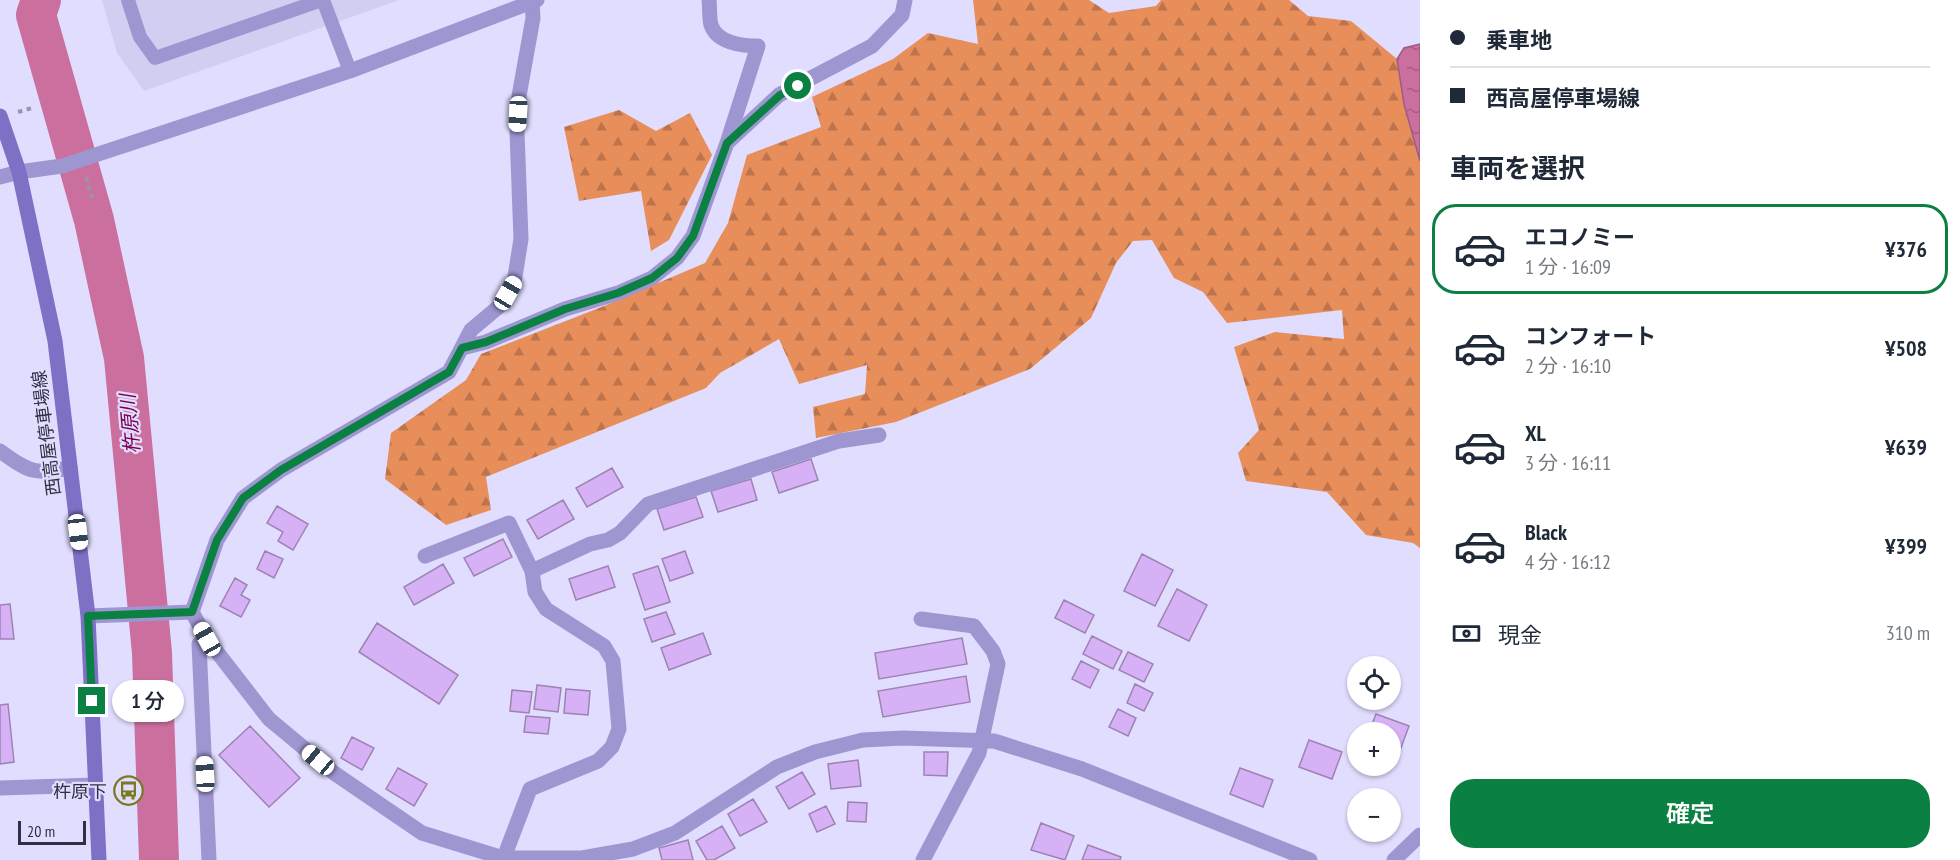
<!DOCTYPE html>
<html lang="ja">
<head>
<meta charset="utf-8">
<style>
  :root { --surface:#fff; --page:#f6f6f7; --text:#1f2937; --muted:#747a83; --line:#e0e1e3; --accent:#0b8043 }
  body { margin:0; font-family:"PT Sans Narrow","Noto Sans JP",sans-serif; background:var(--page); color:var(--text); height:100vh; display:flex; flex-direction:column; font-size:22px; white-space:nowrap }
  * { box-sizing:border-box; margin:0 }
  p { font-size:20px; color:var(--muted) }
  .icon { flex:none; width:33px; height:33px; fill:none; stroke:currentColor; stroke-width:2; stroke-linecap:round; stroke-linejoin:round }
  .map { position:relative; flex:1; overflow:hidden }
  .sheet { display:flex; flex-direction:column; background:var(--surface); width:540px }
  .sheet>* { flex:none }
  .banner { display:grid; align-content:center; height:132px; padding:0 30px; background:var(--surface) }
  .fabs { position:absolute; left:1347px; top:656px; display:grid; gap:12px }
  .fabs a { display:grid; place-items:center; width:54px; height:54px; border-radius:50%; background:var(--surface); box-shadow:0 2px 4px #0004; font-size:30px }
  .scale { position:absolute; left:18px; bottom:15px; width:68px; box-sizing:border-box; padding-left:6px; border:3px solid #322f44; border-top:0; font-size:16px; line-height:21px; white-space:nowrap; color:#322f44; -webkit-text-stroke:4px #e0ddfe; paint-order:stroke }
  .end { position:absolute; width:27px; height:27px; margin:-14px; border:8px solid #0b8043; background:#fff; box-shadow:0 0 0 3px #fff }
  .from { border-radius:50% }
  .bubble { position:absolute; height:42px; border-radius:21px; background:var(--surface); box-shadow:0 2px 4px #0004; font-size:20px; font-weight:600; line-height:42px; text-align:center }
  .car { position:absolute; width:18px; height:36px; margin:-18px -9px; border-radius:8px; box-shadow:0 0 4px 2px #0007; background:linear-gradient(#fff 24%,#345 0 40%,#fff 0 76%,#345 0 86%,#fff 0) }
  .banner b { display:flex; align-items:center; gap:21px; height:57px; font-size:22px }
  .banner b+b { border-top:2px solid var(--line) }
  .banner i { width:15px; height:15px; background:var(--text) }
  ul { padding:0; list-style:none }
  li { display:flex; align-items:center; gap:18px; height:90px; margin:0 12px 9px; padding:0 18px; border:3px solid transparent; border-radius:24px }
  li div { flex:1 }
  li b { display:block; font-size:22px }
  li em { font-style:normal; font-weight:600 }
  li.current { border-color:var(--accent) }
  li>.icon { width:54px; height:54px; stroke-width:1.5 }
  h2 { padding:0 30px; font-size:27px; line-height:72px }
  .pay { display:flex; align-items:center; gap:15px; height:66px; padding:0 30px; font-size:22px }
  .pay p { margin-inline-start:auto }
  .button { display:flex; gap:12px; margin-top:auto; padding:12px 30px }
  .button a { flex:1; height:69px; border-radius:24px; background:var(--accent); color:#fff; font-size:24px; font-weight:600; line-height:69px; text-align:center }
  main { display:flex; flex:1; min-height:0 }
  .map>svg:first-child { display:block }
</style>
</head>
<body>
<main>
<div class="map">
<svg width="1420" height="860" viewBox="0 0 1420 860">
  <defs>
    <pattern id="forest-firs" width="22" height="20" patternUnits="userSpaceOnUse" patternTransform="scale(1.5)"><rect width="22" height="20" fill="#e88e5b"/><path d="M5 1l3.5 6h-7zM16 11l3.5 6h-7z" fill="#bd744d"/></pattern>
    <pattern id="water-ripples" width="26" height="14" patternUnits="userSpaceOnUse" patternTransform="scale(1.5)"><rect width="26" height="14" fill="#cb6f9e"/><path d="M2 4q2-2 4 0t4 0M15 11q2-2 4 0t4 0" fill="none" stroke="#a55c82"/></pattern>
  </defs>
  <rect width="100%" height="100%" fill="#e0ddfe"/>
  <!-- built -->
  <path fill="#d1cef1" d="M102,0H399L144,91L117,53Z"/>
  <!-- forest -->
  <path fill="url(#forest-firs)" d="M973,0H1089L1109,13L1156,6L1161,0H1289L1308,16L1351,21L1397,59L1404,104L1420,161V548L1413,543L1366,535L1327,492L1246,481L1238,453L1259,430L1234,347L1275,332L1344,339L1342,310L1227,323L1203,292L1174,278L1152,240L1133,241L1116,263L1091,318L1030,369L896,422L816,438L813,407L865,394L867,365L799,384L779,339L720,373L706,388L486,477L491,510L446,525L385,479L391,433L466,380L481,354L604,306L705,263L728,223L747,155L821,127L812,97L893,59L928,33L978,44Z
    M619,110L656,131L690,113L712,155L669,240L651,251L641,191L579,201L564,127Z"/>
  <!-- water -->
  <path fill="url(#water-ripples)" stroke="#9d5c83" stroke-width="1.5" d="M1420,44V161L1404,104L1397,59L1404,48Z"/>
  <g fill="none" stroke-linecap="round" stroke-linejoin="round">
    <!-- river -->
    <path stroke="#cb6f9e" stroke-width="40" d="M41,0L36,15L94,220L124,358L152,653L159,860"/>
  </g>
  <!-- building -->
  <path fill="#d7b1f6" stroke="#9d83b2" stroke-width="1.5" d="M811,459L818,480L779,493L772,472Z
    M612,468L623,487L587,507L576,488Z
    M751,479L757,500L718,512L711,491Z
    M696,497L703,517L664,530L657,509Z
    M563,500L574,519L538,539L527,520Z
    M277,506L308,524L293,550L278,541L283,532L267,523Z
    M503,539L512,557L474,576L464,558Z
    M265,551L283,559L274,578L257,569Z
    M685,551L693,573L670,581L662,559Z
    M1142,554L1173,570L1155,606L1124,591Z
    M443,564L454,583L414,605L404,587Z
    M608,566L615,587L576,600L569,579Z
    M658,566L670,602L645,610L633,574Z
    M235,578L247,585L241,595L250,600L241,617L220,606Z
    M1177,589L1207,605L1189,641L1158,626Z
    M1064,600L1094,615L1085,633L1055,618Z
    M10,604L14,639H0V605Z
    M666,612L675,634L652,642L644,619Z
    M377,623L458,675L439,704L359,652Z
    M703,633L711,654L669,670L661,648Z
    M1092,636L1122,651L1113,669L1083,654Z
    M962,638L967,664L879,679L875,653Z
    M1128,652L1153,664L1144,682L1119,670Z
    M1081,661L1099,670L1090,688L1072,679Z
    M966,676L970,702L883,717L878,691Z
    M1135,684L1153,693L1144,711L1127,703Z
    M537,685L561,688L558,712L534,709Z
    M566,689L590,691L588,715L564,713Z
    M512,690L532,692L529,713L510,711Z
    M8,704L14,762L0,764V705Z
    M1118,709L1136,718L1128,736L1109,727Z
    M1376,714L1409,726L1399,753L1390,750V732H1369Z
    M526,716L550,718L548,734L524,732Z
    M250,726L300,778L269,807L219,755Z
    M352,737L374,748L362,770L341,758Z
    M1309,740L1342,752L1332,779L1299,767Z
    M924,752H948L947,776L924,775Z
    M858,760L861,786L831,789L828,764Z
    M398,768L427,784L414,806L386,789Z
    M1240,768L1273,780L1263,807L1230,794Z
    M802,772L815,794L789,809L776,787Z
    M753,799L767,822L740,836L728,814Z
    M848,802L867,803L866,822L847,821Z
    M826,806L835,824L817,832L809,814Z
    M1041,823L1074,836L1065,860L1031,850Z
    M722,826L735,848L714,860H707L696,841Z
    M688,840L693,860H662L659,848Z
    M1088,845L1121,857L1120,860H1082Z"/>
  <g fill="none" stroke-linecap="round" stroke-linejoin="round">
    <!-- path -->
    <path stroke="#9895b1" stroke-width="4" stroke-dasharray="4.5 4.5" stroke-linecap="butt" d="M18,112L32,108
      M86,177L92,198"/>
    <!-- service -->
    <path stroke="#9d96d1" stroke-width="14" d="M128,0L140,37L155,58L322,0
      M323,0L350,71"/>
    <!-- minor -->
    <path stroke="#9d96d1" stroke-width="15" d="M709,0C710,7 709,18 711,25C717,43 742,46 758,46L728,140
      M0,177L19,172
      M462,348L486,342L565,309L618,293L652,278L677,258L693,236L727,143L779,95L872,46L902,15L905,0
      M0,451C31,473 33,474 70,468
      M425,556L509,523L532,571L535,592L546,609L604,646L613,661L619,729L612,747L598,761L530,789L503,860
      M532,571L590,544L608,540L620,533L648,504L839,441L879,435
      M192,612L217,540L243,498L281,470L449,372L471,330L502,304L514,283L521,239L517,132L519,96L533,18L532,2
      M88,616L192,612L207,639L269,719L334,773L422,833L503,858H582L633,849L675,833L777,767L815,752L863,740L903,738L994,741L1082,769L1310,860
      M921,619L974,626L993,651L998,664L979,753L923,860
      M207,639L199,644L209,860
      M0,788L96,785
      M1394,860L1420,835"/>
    <!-- tertiary -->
    <path stroke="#9d96d1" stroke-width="15" d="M19,172L62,166L350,71L537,0"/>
    <!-- secondary -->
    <path stroke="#7d70c5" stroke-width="15" d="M0,116L19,172L55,341L88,616L99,860"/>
  </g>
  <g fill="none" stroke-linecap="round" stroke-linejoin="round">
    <!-- route -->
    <path stroke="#0b8043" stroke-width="8" d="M92,701L88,616L192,612L217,540L243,498L281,470L449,372L462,348L486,342L565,309L618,293L652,278L677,258L693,236L727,143L780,95L798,86"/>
  </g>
  <!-- icons -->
  <defs>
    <symbol id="bus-ring" viewBox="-11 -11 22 22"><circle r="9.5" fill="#e0ddfe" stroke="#7a7921" stroke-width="1.5"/><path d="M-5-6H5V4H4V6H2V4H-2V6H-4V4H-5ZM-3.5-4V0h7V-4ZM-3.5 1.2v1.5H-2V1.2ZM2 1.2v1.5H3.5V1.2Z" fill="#7a7921"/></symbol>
  </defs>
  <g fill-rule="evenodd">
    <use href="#bus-ring" x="112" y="774" width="33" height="33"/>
  </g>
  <g text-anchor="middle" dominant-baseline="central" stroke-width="4.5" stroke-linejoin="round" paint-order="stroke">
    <!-- street labels -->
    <g font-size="18" fill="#322f44" stroke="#e0ddfe">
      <text transform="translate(46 433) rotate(-97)">西高屋停車場線</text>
    </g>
    <!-- poi labels -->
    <g font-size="18" fill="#322f44" stroke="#e0ddfe" text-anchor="end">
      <text x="107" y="791">杵原下</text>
    </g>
    <!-- water labels -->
    <g font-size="20" font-style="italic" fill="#79014f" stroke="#e0ddfe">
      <text transform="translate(130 424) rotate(-95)">杵原川</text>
    </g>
  </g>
</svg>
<div class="fabs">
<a><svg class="icon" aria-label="locate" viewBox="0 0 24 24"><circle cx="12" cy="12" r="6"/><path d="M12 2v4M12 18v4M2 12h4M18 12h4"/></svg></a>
<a>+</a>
<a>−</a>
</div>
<div class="scale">20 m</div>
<i class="end from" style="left:798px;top:86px"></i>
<i class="end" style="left:92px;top:701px"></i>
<div class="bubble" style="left:112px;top:680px;width:72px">1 分</div>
<i class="car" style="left:518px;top:114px;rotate:183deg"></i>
<i class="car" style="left:508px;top:293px;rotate:30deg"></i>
<i class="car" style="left:78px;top:532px;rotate:173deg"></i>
<i class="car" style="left:207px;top:639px;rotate:331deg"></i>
<i class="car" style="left:318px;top:760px;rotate:310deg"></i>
<i class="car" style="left:205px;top:774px;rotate:357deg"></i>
</div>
<section class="sheet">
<div class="banner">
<b><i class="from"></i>乗車地</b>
<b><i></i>西高屋停車場線</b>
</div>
<h2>車両を選択</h2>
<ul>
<li class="current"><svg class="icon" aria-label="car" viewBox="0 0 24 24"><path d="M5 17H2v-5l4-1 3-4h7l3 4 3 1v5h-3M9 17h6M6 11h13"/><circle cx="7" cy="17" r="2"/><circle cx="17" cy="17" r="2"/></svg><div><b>エコノミー</b><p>1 分 · 16:09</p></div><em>¥376</em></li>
<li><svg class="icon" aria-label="car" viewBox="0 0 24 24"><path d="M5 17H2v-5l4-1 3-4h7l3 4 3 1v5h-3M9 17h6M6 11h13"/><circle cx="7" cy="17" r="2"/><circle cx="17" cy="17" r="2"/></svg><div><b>コンフォート</b><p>2 分 · 16:10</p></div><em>¥508</em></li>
<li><svg class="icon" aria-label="car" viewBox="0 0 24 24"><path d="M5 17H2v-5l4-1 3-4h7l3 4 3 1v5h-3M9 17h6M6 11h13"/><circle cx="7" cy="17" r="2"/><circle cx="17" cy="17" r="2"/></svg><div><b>XL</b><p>3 分 · 16:11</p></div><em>¥639</em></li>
<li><svg class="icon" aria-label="car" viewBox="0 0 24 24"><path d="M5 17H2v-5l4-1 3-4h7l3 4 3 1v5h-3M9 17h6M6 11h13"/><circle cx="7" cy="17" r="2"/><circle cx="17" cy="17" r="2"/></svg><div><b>Black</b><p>4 分 · 16:12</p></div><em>¥399</em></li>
</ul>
<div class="pay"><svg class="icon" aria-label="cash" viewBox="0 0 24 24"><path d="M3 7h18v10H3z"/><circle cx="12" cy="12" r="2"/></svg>現金<p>310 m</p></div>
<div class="button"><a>確定</a></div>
</section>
</main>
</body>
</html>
